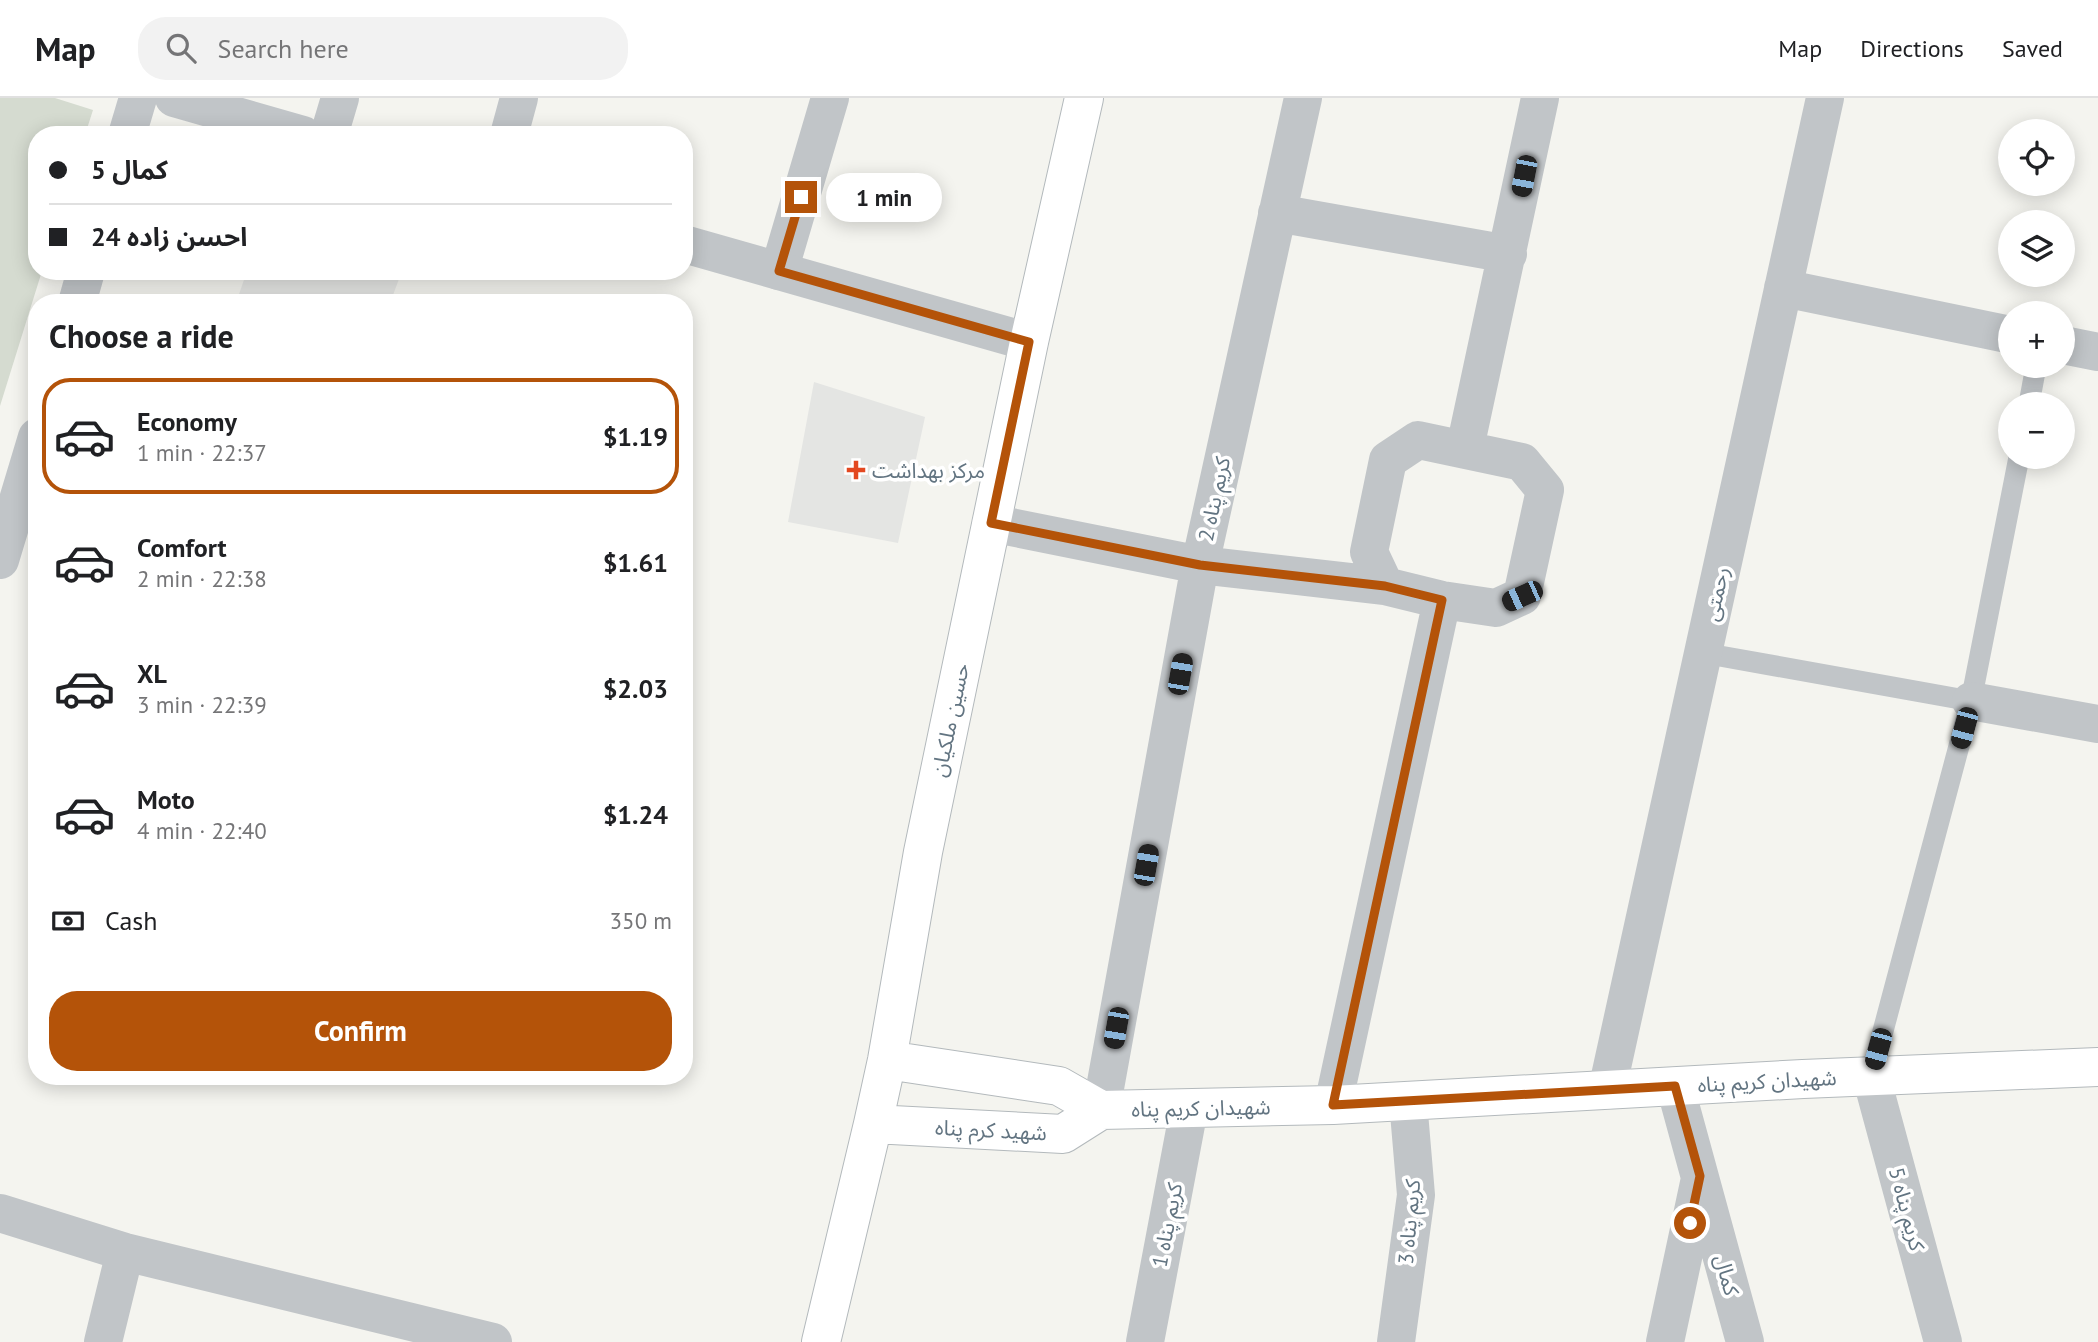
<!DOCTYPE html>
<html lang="en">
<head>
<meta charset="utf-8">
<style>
  :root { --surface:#fff; --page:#f2f2f2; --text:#202124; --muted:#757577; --line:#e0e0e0; --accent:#b45309 }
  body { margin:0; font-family:"PT Sans","Noto Sans Arabic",sans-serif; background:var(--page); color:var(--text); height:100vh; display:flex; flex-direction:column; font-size:26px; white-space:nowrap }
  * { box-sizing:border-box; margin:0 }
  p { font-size:23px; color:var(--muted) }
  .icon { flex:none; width:38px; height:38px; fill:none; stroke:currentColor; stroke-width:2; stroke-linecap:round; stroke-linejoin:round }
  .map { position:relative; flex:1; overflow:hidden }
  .sheet { position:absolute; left:28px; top:196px; width:665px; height:791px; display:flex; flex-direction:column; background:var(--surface); border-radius:28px; box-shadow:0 4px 18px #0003 }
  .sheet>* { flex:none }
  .banner { position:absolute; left:28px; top:28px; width:665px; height:154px; border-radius:28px; box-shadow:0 4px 18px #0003; display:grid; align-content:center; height:154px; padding:0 21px; background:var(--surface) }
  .controls { position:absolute; left:1998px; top:21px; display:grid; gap:14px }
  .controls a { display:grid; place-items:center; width:77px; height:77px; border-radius:50%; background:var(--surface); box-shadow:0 4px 18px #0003; font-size:35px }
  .end { position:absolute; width:32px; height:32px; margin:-16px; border:9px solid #b45309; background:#fff; box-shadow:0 0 0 4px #fff }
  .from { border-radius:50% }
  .bubble { position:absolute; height:49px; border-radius:24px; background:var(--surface); box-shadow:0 4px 18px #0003; font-size:23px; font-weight:600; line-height:49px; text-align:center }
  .car { position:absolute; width:21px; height:42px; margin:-21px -10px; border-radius:9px; box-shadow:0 0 5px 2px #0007; background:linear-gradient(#222 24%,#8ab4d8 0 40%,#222 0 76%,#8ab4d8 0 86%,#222 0) }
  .banner b { display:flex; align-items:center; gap:24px; height:66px; font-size:26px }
  .banner b+b { border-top:2px solid var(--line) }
  .banner i { width:18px; height:18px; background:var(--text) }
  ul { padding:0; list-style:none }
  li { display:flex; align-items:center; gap:21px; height:116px; margin:0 14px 10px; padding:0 7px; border:4px solid transparent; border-radius:28px }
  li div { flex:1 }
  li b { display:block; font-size:26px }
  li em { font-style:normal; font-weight:600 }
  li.active { border-color:var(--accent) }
  li>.icon { width:63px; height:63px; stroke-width:1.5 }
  h2 { padding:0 21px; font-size:32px; line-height:84px }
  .pay { display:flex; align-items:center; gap:18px; height:77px; padding:0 21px; font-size:26px }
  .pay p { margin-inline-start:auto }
  .button { display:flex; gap:14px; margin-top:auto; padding:14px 21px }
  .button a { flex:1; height:80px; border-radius:28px; background:var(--accent); color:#fff; font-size:28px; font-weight:600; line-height:80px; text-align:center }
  header { display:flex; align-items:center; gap:42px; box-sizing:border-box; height:98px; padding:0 35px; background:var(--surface); border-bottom:2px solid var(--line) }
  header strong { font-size:33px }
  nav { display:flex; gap:38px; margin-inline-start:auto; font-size:24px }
  .search { width:490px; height:63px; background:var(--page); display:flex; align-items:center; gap:18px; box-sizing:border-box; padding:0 24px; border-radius:28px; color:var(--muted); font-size:26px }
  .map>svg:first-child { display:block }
</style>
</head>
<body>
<header>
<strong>Map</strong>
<div class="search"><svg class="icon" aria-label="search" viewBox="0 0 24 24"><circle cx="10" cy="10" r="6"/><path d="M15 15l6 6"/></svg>Search here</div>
<nav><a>Map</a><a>Directions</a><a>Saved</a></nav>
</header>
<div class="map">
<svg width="2098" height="1244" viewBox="0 0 2098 1244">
  <rect width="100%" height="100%" fill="#f4f4ef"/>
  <!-- built -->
  <path fill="#e4e5e3" d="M247,173H402L390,205H236Z
    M814,284L925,319L898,445L788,424Z"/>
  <!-- green -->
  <path fill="#d5dbd0" d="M0,0H55L93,12L85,37H37V173H42L0,308Z"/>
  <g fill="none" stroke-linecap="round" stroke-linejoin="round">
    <defs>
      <path id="secondary" d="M887,962L1059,988L1101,1012
        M1101,1012L1333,1007L1803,981L2098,969
        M873,1026L1063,1036L1101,1012
        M821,1244L873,1026L887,962L923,754L1029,244L1084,0"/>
    </defs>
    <!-- secondary casing -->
    <use href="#secondary" stroke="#b3b9bc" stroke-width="40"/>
    <!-- service -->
    <path stroke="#c1c5c8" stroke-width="21" d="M2029,306L2036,268
      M1703,555L1971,603
      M1871,978L1971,603L2019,359"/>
    <!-- minor -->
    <path stroke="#c1c5c8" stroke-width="38" d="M127,37L138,0
      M329,37L340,0
      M509,37L519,0
      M1277,115L1508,156
      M779,173L830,0
      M1783,190L2011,237
      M77,205L86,173
      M2063,247L2098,254
      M1418,342L1522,364L1545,392L1522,498L1496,510L1442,502L1385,488L1369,454L1388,362Z
      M1465,350L1540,0
      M991,425L1200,467L1385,488
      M0,462L37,339
      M1971,603L2098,626
      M1871,978L1943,1244
      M1675,988L1745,1244
      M1607,992L1825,0
      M1333,1007L1442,502
      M1101,1012L1200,467L1303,0
      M0,1115L125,1154L493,1244
      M103,1244L125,1154
      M1145,1244L1189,1011
      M1396,1244L1416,1097L1408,1003
      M1665,1244L1699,1085"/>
    <!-- tertiary -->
    <path stroke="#c1c5c8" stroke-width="38" d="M174,0L303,37
      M684,146L1029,244"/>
    <!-- secondary -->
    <use href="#secondary" stroke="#fff" stroke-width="38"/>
  </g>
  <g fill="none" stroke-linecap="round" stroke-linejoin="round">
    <!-- route -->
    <path stroke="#b45309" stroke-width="9" d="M801,99L779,173L1029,244L991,425L1200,467L1385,488L1442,502L1333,1007L1675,988L1700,1078L1690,1125"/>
  </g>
  <!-- markers -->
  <path fill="#e34820" stroke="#fff" stroke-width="2.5" d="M852.5 361.5h7v7h7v7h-7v7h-7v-7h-7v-7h7z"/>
  <g text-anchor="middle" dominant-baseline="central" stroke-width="7" stroke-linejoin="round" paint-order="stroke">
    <!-- poi labels -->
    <g font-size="21" fill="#627481" stroke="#fff" text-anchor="start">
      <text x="872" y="372">مرکز بهداشت</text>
    </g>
    <!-- street labels -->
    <g font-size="21" fill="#627481" stroke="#fff">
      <text transform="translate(1214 401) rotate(-78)">کریم پناه 2</text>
      <text transform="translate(1716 496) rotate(-78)">رحمتی</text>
      <text transform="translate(950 622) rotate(-78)">حسین ملکیان</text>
      <text transform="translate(1767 983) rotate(-3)">شهیدان کریم پناه</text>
      <text transform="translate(1201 1010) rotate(-1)">شهیدان کریم پناه</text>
      <text transform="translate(991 1032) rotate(3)">شهید کرم پناه</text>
      <text transform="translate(1907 1111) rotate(75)">کریم پناه 5</text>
      <text transform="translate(1409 1124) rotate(-85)">کریم پناه 3</text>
      <text transform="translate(1167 1127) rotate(-79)">کریم پناه 1</text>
      <text transform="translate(1727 1177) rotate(75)">کمال</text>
    </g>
  </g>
</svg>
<div class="controls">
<a><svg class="icon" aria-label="locate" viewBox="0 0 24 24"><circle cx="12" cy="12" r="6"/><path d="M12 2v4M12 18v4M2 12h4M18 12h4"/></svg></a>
<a><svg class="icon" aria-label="layers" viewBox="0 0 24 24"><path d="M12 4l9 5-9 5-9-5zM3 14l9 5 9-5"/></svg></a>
<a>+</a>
<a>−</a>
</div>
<i class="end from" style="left:1690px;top:1125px"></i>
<i class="end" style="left:801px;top:99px"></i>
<div class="bubble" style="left:826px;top:75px;width:116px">1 min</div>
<i class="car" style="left:1524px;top:78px;rotate:191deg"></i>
<i class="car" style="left:1522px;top:498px;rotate:246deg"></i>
<i class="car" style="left:1180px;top:576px;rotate:10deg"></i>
<i class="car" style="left:1964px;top:630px;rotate:195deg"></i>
<i class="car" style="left:1146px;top:767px;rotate:10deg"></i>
<i class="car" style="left:1116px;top:930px;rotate:190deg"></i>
<i class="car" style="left:1878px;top:951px;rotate:195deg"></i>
<div class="banner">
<b><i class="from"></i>کمال 5</b>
<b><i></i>احسن زاده 24</b>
</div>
<section class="sheet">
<h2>Choose a ride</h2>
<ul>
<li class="active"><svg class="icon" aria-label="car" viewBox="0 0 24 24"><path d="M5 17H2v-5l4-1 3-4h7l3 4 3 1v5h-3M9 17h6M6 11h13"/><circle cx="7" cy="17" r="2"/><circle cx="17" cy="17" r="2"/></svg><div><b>Economy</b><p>1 min · 22:37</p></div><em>$1.19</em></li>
<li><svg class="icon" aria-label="car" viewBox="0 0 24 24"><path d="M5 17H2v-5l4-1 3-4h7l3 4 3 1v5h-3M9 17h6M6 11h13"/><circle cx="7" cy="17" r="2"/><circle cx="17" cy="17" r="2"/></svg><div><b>Comfort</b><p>2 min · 22:38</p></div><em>$1.61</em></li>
<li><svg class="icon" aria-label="car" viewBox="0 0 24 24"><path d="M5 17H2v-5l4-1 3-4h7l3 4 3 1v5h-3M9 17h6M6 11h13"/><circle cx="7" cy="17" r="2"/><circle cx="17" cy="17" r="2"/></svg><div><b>XL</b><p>3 min · 22:39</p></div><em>$2.03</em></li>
<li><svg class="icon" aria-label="car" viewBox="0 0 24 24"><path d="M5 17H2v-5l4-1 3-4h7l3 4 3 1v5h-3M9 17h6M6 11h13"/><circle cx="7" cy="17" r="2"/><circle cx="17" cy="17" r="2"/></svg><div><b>Moto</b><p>4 min · 22:40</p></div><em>$1.24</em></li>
</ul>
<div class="pay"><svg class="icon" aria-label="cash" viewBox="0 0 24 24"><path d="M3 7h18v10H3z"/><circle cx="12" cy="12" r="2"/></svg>Cash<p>350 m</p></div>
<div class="button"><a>Confirm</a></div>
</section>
</div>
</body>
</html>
